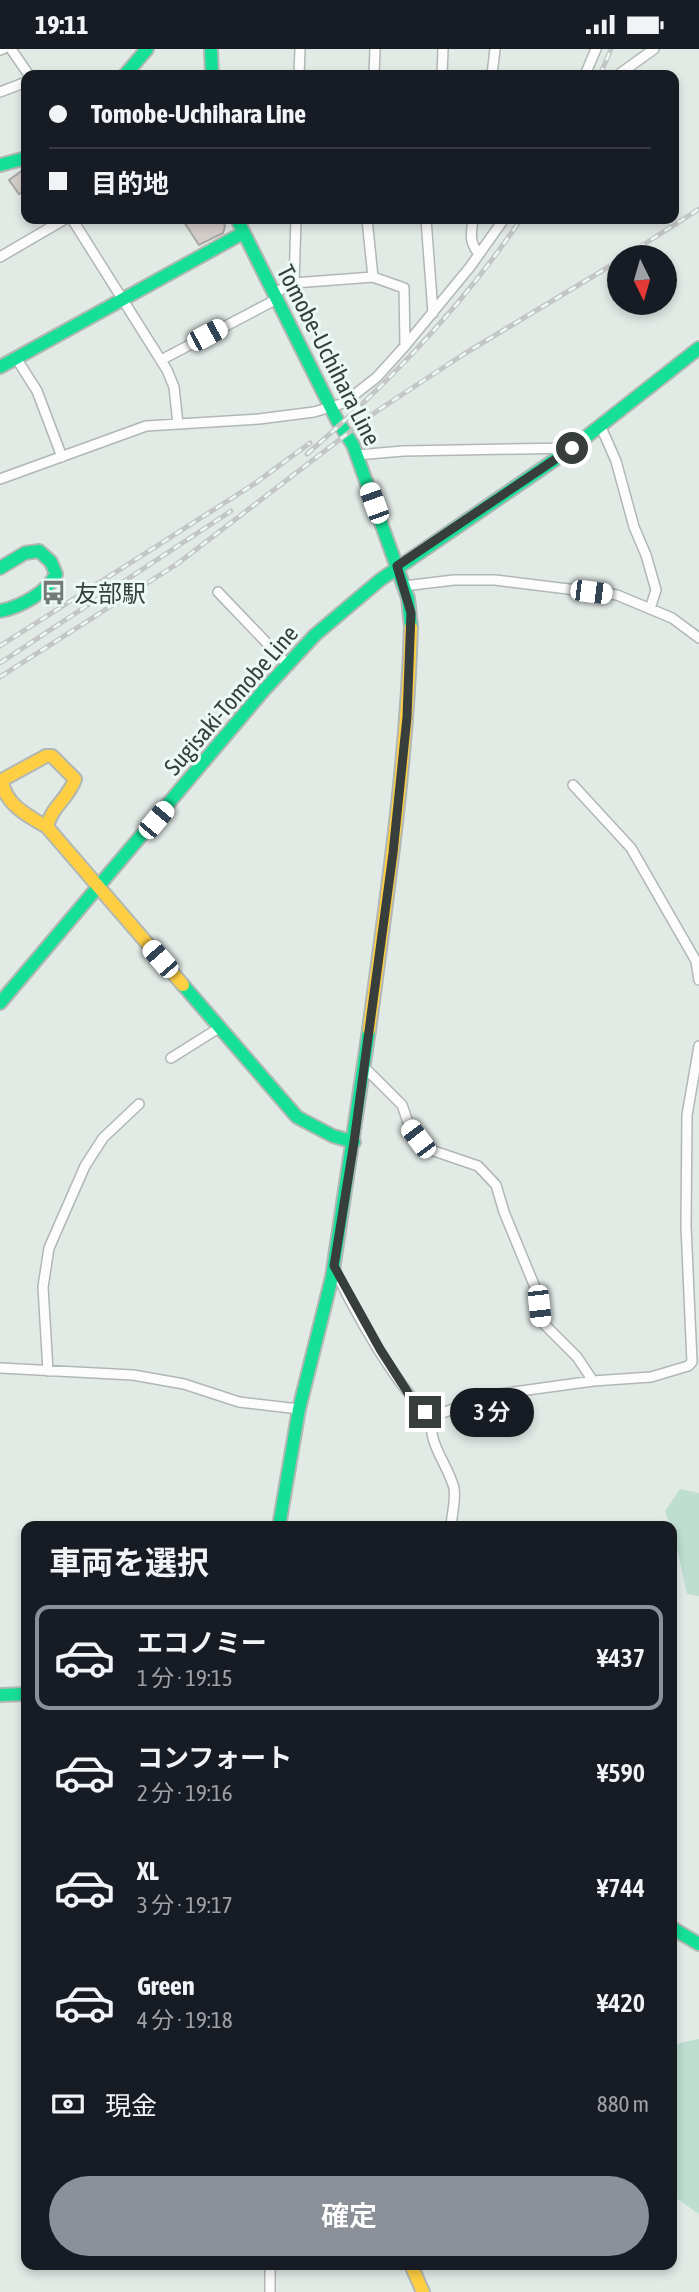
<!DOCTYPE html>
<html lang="ja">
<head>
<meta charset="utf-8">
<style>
  :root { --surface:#171b24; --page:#20242c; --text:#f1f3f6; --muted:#9ea1a6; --line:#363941; --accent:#8c9099 }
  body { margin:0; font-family:"Asap Condensed","Noto Sans JP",sans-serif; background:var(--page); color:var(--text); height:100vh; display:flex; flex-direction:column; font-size:26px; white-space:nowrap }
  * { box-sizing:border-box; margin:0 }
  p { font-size:23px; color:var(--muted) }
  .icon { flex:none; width:38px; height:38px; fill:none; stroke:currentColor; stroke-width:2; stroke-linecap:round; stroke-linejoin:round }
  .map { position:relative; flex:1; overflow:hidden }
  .panel { position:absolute; left:21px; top:1472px; width:656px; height:749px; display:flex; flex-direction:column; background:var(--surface); border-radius:14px; box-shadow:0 4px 10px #0003 }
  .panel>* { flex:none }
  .top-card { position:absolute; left:21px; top:21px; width:658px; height:154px; border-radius:14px; box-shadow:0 4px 10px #0003; display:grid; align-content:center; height:154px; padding:0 28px; background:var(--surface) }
  .needle { width:46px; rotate:175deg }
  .buttons { position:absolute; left:607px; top:196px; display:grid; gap:14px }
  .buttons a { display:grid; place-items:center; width:70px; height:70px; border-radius:50%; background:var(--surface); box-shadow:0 4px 10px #0003; font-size:35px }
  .end { position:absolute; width:32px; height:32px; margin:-16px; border:9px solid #383e3b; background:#fff; box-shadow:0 0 0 4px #fff }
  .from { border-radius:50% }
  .bubble { position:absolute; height:49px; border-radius:24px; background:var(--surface); box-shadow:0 4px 10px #0003; font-size:23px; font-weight:600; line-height:49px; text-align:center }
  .car { position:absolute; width:21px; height:42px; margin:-21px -10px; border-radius:9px; box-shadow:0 0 5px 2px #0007; background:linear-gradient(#fff 24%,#345 0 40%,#fff 0 76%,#345 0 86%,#fff 0) }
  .top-card b { display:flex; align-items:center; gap:24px; height:66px; font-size:26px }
  .top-card b+b { border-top:2px solid var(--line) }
  .top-card i { width:18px; height:18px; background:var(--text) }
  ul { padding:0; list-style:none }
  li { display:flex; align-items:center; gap:21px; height:105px; margin:0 14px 10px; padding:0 14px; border:4px solid transparent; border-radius:14px }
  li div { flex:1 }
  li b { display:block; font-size:26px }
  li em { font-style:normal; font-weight:600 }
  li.on { border-color:var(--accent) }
  li>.icon { width:63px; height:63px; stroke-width:1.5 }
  h2 { padding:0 28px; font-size:32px; line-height:84px }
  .pay { display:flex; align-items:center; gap:18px; height:77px; padding:0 28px; font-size:26px }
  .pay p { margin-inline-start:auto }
  .button { display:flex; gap:14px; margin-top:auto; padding:14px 28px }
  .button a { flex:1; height:80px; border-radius:42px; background:var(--accent); color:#fff; font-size:28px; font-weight:600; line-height:80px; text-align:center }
  .status { display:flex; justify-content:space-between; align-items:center; height:49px; padding:0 35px; background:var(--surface); direction:ltr }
  .status svg { height:19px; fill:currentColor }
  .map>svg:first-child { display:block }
</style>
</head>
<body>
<div class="status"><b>19:11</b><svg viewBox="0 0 49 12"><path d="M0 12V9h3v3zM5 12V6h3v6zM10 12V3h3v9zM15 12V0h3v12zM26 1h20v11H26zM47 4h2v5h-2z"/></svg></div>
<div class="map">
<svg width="699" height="2243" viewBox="0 0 699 2243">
  <rect width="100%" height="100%" fill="#e2eae6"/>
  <!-- green -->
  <path fill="#bdded1" d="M680,1440L699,1444V1547L687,1545L672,1477H670L665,1462Z
    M699,1990V2165L672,2146V1999L680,1994Z"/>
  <!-- building -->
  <path fill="#d5cecb" stroke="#a8a9a6" stroke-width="2" d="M26,119V140L19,145L9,131Z
    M182,170H222L225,177L223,184L199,196Z"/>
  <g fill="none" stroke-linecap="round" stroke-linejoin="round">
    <defs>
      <path id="street" d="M11,0L29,26
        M0,1L3,0
        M299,26L300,0
        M374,26L375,0
        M442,26L443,0
        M492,26L495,0
        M585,26L596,0
        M618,26L654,0
        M0,43L26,33
        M72,170L167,321L174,338L178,375
        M367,170L373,228
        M426,170L433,264
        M473,170C471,185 469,193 479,205
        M0,208L65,170
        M294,234L373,228L404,239L405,297
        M274,244L294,234L296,170
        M16,309L37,342L62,408
        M161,311L277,250
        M600,376L616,412L634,478L646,506L656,541L650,560
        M357,406L403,402L571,399
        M0,430L146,377L259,370L314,363L344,354L377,328L405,297L470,218L504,170
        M404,537L454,531H495L617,546L672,569L699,589
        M218,543L287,615
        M573,736L631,799L696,912L699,931
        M171,1009L219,979
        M363,1017L402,1056L410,1079L418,1090L434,1102L478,1117L496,1136L504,1163L537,1243L540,1271L577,1308L593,1332
        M334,1218C347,1250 405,1355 434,1367L492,1346L593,1332L651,1328L688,1317L692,1313L686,1177L687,1066L699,997
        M0,1319L133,1326L184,1335L239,1353L299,1360
        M48,1322L43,1238L49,1199L85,1117L103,1089L139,1055
        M434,1367C424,1390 448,1415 454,1439C456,1450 452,1465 451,1477
        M270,2243V2216"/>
      <path id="fast" d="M211,0L212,26
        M125,26L147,0
        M0,116L26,109
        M237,170L337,371L353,396L408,549L411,578
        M0,318L243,184
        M0,519L25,504L39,502L51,513L56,525C47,544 20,558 0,562
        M183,936L297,1068L333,1087L354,1093
        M0,954L264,641L315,586L380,531L572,399L699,299
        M279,1477L299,1360L332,1228L369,981
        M0,1646L26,1645
        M672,1879L699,1895"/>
      <path id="slow" d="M47,778C51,758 69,749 75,730L52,707H46L2,731C4,755 28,767 47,778L183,936
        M369,981C387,847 407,713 411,578
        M411,2216L423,2243"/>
    </defs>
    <!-- street casing -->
    <use href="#street" stroke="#b1b7b4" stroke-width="12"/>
    <!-- fast casing -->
    <use href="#fast" stroke="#b1b7b4" stroke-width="16"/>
    <!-- slow casing -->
    <use href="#slow" stroke="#b1b7b4" stroke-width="16"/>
    <!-- street -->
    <use href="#street" stroke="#fbfcfb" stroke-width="9"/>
    <!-- fast -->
    <use href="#fast" stroke="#16e098" stroke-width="12"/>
    <!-- slow -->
    <use href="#slow" stroke="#ffcf43" stroke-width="12"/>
    <defs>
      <path id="rail" d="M600,26L611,0
        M624,208L699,160
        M307,405C388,335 461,259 521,170
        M0,597L254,435L310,394
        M0,614L231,462
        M0,628L177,515L377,362L464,305L620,211"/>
    </defs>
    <!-- rail casing -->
    <use href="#rail" stroke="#c4c6c5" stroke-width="5"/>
    <!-- rail -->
    <use href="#rail" stroke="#ebfaf4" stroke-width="2.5" stroke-dasharray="8" stroke-linecap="butt"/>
  </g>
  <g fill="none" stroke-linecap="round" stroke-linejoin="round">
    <!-- route -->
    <path stroke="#383e3b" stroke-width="9" d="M425,1363L410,1347L380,1300L334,1217L354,1093L393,804L407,668L411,564L397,517L572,399"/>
  </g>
  <!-- icons -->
  <defs>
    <symbol id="bus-bare" viewBox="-9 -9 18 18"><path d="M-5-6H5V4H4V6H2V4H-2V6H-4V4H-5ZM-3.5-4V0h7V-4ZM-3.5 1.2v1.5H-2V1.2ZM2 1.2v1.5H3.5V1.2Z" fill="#747a77" stroke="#ebfaf4" stroke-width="2.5" paint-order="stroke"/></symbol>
  </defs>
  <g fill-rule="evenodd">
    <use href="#bus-bare" x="36" y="526" width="35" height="35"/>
  </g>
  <g text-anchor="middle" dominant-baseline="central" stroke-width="6" stroke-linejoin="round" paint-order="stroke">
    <!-- street labels -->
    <g font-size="24" fill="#383e3b" stroke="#ebfaf4">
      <text transform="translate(329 306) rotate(63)">Tomobe-Uchihara Line</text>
      <text transform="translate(231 651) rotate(-49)">Sugisaki-Tomobe Line</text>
    </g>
    <!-- poi labels -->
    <g font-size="24" fill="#383e3b" stroke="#ebfaf4" text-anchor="start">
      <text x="74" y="544">友部駅</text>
    </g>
  </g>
</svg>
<div class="buttons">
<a><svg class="needle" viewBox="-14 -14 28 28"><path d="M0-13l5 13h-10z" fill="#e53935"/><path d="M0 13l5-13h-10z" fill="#9ea1a6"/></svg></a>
</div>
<i class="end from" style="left:572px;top:399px"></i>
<i class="end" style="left:425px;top:1363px"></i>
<div class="bubble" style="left:450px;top:1339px;width:84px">3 分</div>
<i class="car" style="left:207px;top:286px;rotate:62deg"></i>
<i class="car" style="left:374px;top:454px;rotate:340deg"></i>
<i class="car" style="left:591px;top:543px;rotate:97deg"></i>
<i class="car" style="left:156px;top:771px;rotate:40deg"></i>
<i class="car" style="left:160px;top:910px;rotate:319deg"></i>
<i class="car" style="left:418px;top:1090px;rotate:323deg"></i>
<i class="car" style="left:539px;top:1257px;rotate:174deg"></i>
<div class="top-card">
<b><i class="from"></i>Tomobe-Uchihara Line</b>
<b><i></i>目的地</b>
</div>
<section class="panel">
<h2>車両を選択</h2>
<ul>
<li class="on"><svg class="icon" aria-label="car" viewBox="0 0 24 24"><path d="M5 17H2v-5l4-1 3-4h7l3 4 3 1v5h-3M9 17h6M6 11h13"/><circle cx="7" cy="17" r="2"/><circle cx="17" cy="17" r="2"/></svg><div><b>エコノミー</b><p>1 分 · 19:15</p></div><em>¥437</em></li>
<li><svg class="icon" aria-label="car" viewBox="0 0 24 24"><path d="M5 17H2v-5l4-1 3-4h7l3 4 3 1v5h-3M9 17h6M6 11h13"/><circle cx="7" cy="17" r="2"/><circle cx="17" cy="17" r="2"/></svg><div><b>コンフォート</b><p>2 分 · 19:16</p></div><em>¥590</em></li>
<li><svg class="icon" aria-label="car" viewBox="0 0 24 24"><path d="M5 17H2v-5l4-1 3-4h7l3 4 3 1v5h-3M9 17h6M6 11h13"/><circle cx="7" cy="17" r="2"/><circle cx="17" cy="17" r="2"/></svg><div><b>XL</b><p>3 分 · 19:17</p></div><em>¥744</em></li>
<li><svg class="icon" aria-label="car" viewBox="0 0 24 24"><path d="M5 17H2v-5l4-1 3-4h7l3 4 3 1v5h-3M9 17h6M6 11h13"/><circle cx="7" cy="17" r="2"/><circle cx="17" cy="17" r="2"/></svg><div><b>Green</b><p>4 分 · 19:18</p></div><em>¥420</em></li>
</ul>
<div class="pay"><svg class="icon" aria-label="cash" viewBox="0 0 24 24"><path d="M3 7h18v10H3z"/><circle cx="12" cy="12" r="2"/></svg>現金<p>880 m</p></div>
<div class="button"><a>確定</a></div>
</section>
</div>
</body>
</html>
